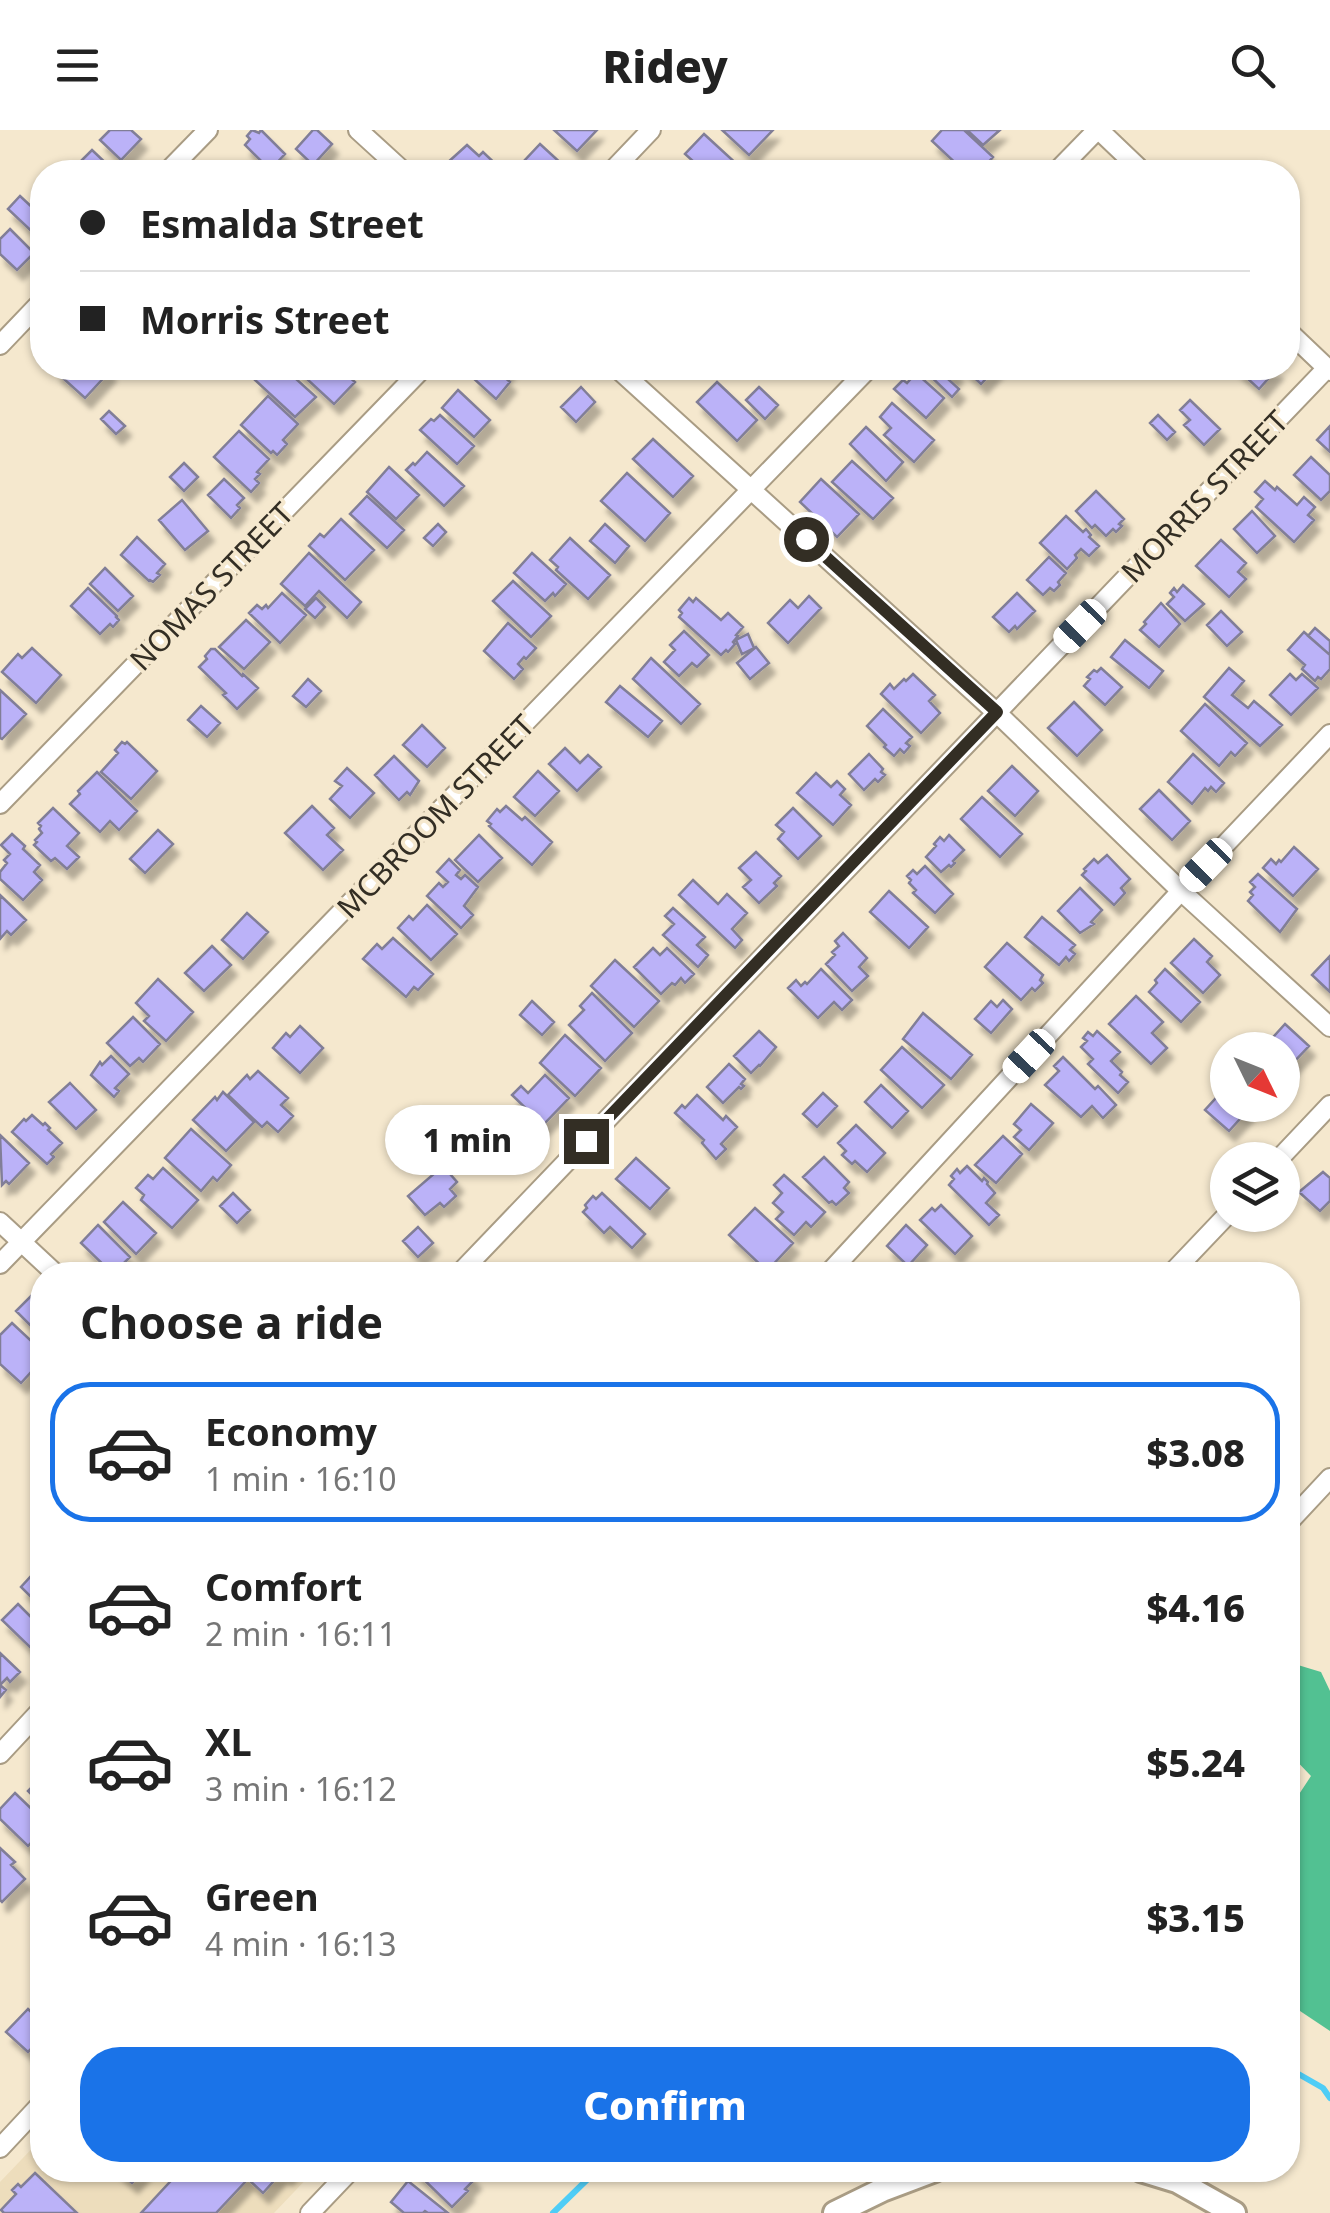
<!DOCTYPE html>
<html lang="en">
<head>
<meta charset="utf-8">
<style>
  :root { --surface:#fff; --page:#f6f6f6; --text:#222; --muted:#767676; --line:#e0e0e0; --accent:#1a73e8 }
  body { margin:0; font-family:"Noto Sans",sans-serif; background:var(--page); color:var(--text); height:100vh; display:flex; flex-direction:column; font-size:38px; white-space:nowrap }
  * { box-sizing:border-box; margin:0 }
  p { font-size:32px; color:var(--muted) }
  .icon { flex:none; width:55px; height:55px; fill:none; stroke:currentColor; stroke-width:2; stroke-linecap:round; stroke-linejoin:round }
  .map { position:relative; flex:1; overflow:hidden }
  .sheet { position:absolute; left:30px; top:1132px; width:1270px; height:920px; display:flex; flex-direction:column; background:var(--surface); border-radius:40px; box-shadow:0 2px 8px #0004 }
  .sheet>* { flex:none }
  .hud { position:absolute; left:30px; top:30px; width:1270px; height:220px; border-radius:40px; box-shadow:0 2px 8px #0004; display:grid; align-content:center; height:220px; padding:0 50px; background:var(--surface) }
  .needle { width:65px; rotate:133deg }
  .fabs { position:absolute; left:1210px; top:902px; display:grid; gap:20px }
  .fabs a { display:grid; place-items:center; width:90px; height:90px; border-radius:50%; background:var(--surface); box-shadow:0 2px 8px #0004; font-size:50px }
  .end { position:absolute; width:45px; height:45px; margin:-22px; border:12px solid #332e24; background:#fff; box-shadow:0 0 0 5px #fff }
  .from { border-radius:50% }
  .bubble { position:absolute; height:70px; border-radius:35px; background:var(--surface); box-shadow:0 2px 8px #0004; font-size:32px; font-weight:800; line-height:70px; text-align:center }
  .car { position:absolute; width:30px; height:60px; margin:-30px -15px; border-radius:12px; box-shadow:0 0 8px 2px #0007; background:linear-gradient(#fff 24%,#345 0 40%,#fff 0 76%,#345 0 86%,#fff 0) }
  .hud b { display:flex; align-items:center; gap:35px; height:95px; font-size:38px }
  .hud b+b { border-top:2px solid var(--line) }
  .hud i { width:25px; height:25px; background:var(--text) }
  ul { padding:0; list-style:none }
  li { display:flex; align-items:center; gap:30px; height:140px; margin:0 20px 15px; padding:0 30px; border:5px solid transparent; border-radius:40px }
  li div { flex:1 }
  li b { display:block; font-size:38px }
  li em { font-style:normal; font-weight:800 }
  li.current { border-color:var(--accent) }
  li>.icon { width:90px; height:90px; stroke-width:1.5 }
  h2 { padding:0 50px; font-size:45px; line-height:120px }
  .cta { display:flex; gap:20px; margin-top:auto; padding:20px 50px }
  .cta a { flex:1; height:115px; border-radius:40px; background:var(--accent); color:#fff; font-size:40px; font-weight:800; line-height:115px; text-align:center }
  header { display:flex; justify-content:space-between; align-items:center; height:130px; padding:0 50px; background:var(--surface); font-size:45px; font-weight:800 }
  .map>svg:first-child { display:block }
</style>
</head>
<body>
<header><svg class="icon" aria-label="menu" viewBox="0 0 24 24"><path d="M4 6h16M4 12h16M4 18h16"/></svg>Ridey<svg class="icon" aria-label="search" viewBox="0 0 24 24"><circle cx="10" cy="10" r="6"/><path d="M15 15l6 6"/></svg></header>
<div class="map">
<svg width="1330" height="2083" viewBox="0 0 1330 2083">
  <defs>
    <filter id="shadow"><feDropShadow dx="6" dy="10" stdDeviation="2.5" flood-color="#0004"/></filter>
  </defs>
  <rect width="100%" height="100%" fill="#f5e8ce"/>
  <!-- built -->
  <path fill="#edddbc" d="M42,2008V2040H315L274,2083H0V2052Z"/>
  <!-- forest -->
  <path fill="#52c192" d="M1288,1532L1321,1542L1330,1561V1901L1288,1873V1681L1311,1646L1288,1622Z"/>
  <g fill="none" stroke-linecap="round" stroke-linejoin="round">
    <!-- stream -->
    <path stroke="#4fcdf6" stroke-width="6" d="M1288,1938L1323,1958L1330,1968
      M553,2083L597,2040"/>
  </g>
  <!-- building -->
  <path fill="#bbb2f8" stroke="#817e97" stroke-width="2.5" filter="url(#shadow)" d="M110,0H131L141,9L121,30L100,10Z
    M252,0L259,3L261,0L285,24L270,40L245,15L250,9L247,6Z
    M313,0H317L332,14L313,35L296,19Z
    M554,0H597L577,21Z
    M722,0H773L749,25Z
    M942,0H964L993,27L984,37L981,35L974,42H965L932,11Z
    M967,0H1000L983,15Z
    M704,4L740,37L735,42H705L685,24Z
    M540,14L564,36L558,42H534L536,40L525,30Z
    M467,15L479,26L483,22L504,42H456L446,34Z
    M92,20L110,37L106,42H73L71,41Z
    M20,66L36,81L42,74V111L8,79Z
    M10,99L34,123L17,140L0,124V109Z
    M58,238H106L110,241L85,268L55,241Z
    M267,238H284L316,267L295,287L255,250Z
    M295,238H339L355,252L334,274Z
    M476,238H509L502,245L510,252L496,269L473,248L479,241Z
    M922,238H952L957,242L949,250L959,259L952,267Z
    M964,238H996L981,254Z
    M1236,238H1275L1277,239L1259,259Z
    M916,243L944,268L926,288L894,259L903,250L907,253Z
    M717,252L757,290L737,311L697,272Z
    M581,257L595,272L576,292L561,277Z
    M759,257L778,275L765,289L746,270Z
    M458,260L490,290L474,307L442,278Z
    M268,266L298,294L283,310L287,314L277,325L273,321L271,323L241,295Z
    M1190,270L1220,299L1204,315L1184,295L1190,290L1180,280Z
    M892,273L934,310L914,332L884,305L891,298L880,287Z
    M109,281L125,296L116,304L101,289Z
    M440,285L474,316L457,334L420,300L431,289L434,291Z
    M1158,285L1175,302L1167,310L1150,293Z
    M1330,296V322L1317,310Z
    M866,297L903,332L886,351L850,314Z
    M239,301L269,329L257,342L260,344L255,349L259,353L251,362L214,327Z
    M653,309L693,346L673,367L633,329Z
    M427,322L464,356L444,376L406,340L413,333L415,335Z
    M1311,327L1330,345V361L1321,370L1294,345Z
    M852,331L893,368L873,389L832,352Z
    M184,333L198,347L184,361L170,347Z
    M389,337L419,365L396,389L367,362Z
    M627,343L670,383L645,411L601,371Z
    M224,349L244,368L237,375L240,378L231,388L208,365Z
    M821,349L859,384L837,407L800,372Z
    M1265,351L1275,360L1277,357L1297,375L1304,367L1315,377L1308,385L1314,390L1294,412L1256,377L1263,369L1255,362Z
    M1096,361L1124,389L1119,394L1122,396L1116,402L1113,399L1106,406L1095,395L1092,398L1076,381Z
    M367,366L404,400L387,418L350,384Z
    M182,370L208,401L185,420L159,390Z
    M1252,381L1275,406L1257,423L1234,399Z
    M1066,386L1083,402L1086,399L1091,405L1089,407L1099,416L1089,426L1081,419L1075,425L1077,428L1067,439L1040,413Z
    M341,389L374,420L345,450L309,416L320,404L324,407Z
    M438,394L446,402L433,416L424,408Z
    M605,394L629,416L615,433L590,411Z
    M137,407L165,434L157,443L160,445L153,452L150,450L149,451L121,425Z
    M570,408L610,445L588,469L556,440L558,437L550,430Z
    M1221,410L1246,433L1238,442L1246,449L1229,467L1196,436Z
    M309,423L361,472L347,488L319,461L305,476L281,454Z
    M532,423L566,454L555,466L553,463L545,471L514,443Z
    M1049,427L1066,443L1058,452L1060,455L1054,461L1050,458L1043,465L1027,450Z
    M105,438L133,466L118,481L90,454Z
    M513,451L551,486L531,507L493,471Z
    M1183,455L1204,474L1185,491L1167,474L1174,467L1170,463L1174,458L1177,462Z
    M88,458L117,486L116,487L119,490L113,497L110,494L100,504L71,476Z
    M282,463L306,485L280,513L249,483L257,475L262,479L266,475L268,478Z
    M1017,463L1035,481L1017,499L1015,496L1009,502L993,487Z
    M809,466L821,478L788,513L768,493L790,470L798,478Z
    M316,468L325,477L315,488L305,479Z
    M689,468L693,472L696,468L721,490L728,483L743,497L736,505L738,506L733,512L735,514L728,522L726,520L721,525L679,487L682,483L679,480Z
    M1161,473L1180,494L1159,517L1140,500L1146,494L1144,492Z
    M1221,481L1242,502L1227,516L1207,495Z
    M246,490L270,512L244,539L219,517Z
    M508,493L536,518L526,529L524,527L518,534L523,539L514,549L484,521Z
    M1315,498L1330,511V525L1308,506Z
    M684,501L709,525L697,537L692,533L679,546L664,532L675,520L670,515Z
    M1304,502L1330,525V539L1321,549L1318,547L1315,551L1302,539L1305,535L1288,520Z
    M748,504L754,518L742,524L736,510Z
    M1125,510L1163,541L1149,558L1111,527Z
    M756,517L769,533L750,549L737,533Z
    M32,518L61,545L36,573L2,542L18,524L22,528Z
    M211,519H215L242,546L243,544L258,558L237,579L223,565L226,563L199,537L207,529L205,526Z
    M651,528L700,574L681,594L633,549Z
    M1101,538L1122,557L1105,575L1084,556L1090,549L1087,547L1094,540L1097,542Z
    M1229,538L1244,551L1232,565L1248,578L1254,571L1282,595L1260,616L1204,567Z
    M913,544L935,565L929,571L940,583L921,603L881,564L890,554L894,559L904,549L906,551Z
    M1290,544L1296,550L1302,544L1318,558L1291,585L1270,565Z
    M308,549L321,561L306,577L293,566Z
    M620,556L662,591L648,607L606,572Z
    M0,560L26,584L2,609L0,608Z
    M1074,572L1102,600L1077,626L1048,598Z
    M1205,574L1247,613L1235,626L1231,622L1219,636L1181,601Z
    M201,576L220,593L207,607L188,590Z
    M883,579L912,607L906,613L910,616L904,623L900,619L894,626L884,617L886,615L867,596Z
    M422,595L445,618L427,637L403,615Z
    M122,612L125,614L127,612L157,641L131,669L101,642L118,623L115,620Z
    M565,618L580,633L588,625L601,637L577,661L549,634Z
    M869,624L883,639L881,642L885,645L878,652L875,649L864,660L849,644Z
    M1193,624L1224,653L1216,662L1211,657L1208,661L1205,658L1192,674L1168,652Z
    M394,626L419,651L410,665L407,662L399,670L375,645Z
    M1012,636L1038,661L1015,686L988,661Z
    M347,638L374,663L350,688L330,669L342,656L335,651Z
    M538,641L559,661L535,686L514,667Z
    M97,642L137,681L119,700L110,691L100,702L70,674L80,664L78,661Z
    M816,643L831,657L837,651L845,659L840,665L851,675L833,695L797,663Z
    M1159,660L1190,691L1172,710L1140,679Z
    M982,667L1022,704L1000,727L961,689Z
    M312,676L334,698L327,705L343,720L323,740L285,703Z
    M506,676L522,690L525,687L552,712L532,735L489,696L491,694L487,691L497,679L500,682Z
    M53,678L79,703L67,716L79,727L67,739L55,728L51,731L34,715L37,712L35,710L42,703L39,699L41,696L38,693Z
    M793,678L821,706L798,729L778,709L784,702L776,695Z
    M158,700L173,714L145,743L130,729Z
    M12,704L25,716L23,719L40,735L34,742L42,750L23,770L0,749V742L7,733L4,730L10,724L1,715Z
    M479,705L502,728L478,752L455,730Z
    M949,705L964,720L953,731L955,733L951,737L949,735L941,742L926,727L936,716L934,714L940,707L944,711Z
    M1294,717L1318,739L1293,766L1263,738L1271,729L1276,734L1279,730L1281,732Z
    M756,722L781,746L774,753L777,756L759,773L743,757L751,750L739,738Z
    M1107,725L1130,749L1121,758L1125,763L1114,775L1082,745L1086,741L1084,739L1094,729L1098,733Z
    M449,729L460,740L456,745L461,749L465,745L478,757L464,776L473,785L461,798L427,766L439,753L443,757L448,752L437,742Z
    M925,736L953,764L935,783L913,763L916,760L909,753L911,750L907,746L913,740L917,744Z
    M1258,744L1297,779L1280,802L1248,771L1253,765L1250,762L1255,757L1250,752Z
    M693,750L718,774L727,764L747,783L732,799L742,810L735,818L679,765Z
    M1080,758L1102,780L1091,792L1094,794L1080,803L1058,781Z
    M889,761L928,797L909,818L870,782Z
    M0,765L26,790L11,805L7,801L0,809Z
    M427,775L457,804L431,830L398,798L409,786L413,790Z
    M673,778L705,807L697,815L708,825L698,837L663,805L674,794L665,786Z
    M247,783L268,802L243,829L222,810Z
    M1042,787L1075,815L1070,820L1075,824L1069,831L1066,827L1059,835L1025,807Z
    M843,803L867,828L859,837L868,846L852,861L826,834L835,825L832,822L839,816L835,811Z
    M393,808L433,844L418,860L414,857L406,867L363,829L377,814L382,819Z
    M1194,809L1212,826L1207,832L1220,845L1203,863L1171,833Z
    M1007,813L1043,845L1040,850L1043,853L1035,861L1032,858L1021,870L985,837Z
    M212,816L231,835L204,861L185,843Z
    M653,818L660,825L667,818L694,844L685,853L681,848L675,855L672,853L661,864L634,837Z
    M1330,826V862L1312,845Z
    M615,830L659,871L634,897L591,856Z
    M821,839L852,870L842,880L834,872L818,888L788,858L796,850L801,856L805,852L807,854Z
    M1165,839L1200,872L1181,892L1149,862L1157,853L1155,850Z
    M158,849L193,882L166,911L144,891L149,886L136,873Z
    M592,863L632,903L605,931L569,895L584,880L580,876Z
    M1136,866L1163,892L1152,903L1167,918L1151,934L1109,894Z
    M1003,870L1012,879L991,903L975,889L991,871L997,877Z
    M532,871L554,892L542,905L520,885Z
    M923,883L972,925L951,949L903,909Z
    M133,887L160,914L143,932L139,928L130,936L107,913Z
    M1285,894L1309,916L1289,937L1282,931V920H1271L1266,915Z
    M300,896L323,918L300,943L273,918L286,903L290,907Z
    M759,901L776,917L760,936L759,935L751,943L734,926Z
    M1097,901L1120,922L1111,931L1122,942L1120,945L1128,952L1118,963L1088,934L1093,929L1081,917L1087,911L1083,908L1088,902L1093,906Z
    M565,905L601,938L575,966L540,933Z
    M902,917L944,955L922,978L881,940Z
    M111,926L129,944L115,958L119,961L114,967L91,945L100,932L102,935Z
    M1063,927L1095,959L1098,956L1116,975L1103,988L1092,976L1081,987L1045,955L1059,941L1054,936Z
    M729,934L745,949L741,954L744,956L741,959L739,957L723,973L707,957Z
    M258,941L288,968L281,975L293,986L278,1002L267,992L262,997L228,965L247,945L250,949Z
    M545,945L569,968L543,995L512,965L521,956L528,963Z
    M70,953L96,980L76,999L49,972Z
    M881,955L908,981L892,998L865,972Z
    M1225,958L1228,961V975H1243L1248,980L1229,1001L1205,980Z
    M223,962L254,992L226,1021L193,990L215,967L217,970Z
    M823,963L837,976L817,997L803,984Z
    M697,965L723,990L726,986L737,997L721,1014L726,1019L716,1029L702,1013L704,1010L675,983L682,975L685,978Z
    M1031,974L1053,993L1029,1020L1014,1007L1021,1000L1014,994Z
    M32,985L43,995L45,993L50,998L48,1000L62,1013L51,1024L54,1027L47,1034L12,1002L24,989L26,991Z
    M856,995L885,1023L867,1042L855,1031L852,1034L842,1025L846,1021L838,1013Z
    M191,999L231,1035L217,1051L213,1047L201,1061L165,1028Z
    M0,1005L29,1033L9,1054L6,1051L2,1055Z
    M1003,1006L1022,1024L996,1053L975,1035Z
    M824,1027L849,1052L844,1058L849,1063L836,1075L832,1071L829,1073L803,1047Z
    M636,1028L669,1058L650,1079L616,1049Z
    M443,1036L457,1052L450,1059L456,1066L444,1077L440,1073L425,1085L408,1066Z
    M967,1036L982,1051L984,1048L988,1052L987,1054L995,1063L986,1073L999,1085L989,1095L949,1055L954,1049L951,1046L957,1039L960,1043Z
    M163,1038L198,1070L172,1098L141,1070L144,1065L136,1058L148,1045L153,1049Z
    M1323,1042L1330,1048V1071L1320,1081L1299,1062Z
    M784,1045L825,1082L811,1097L806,1092L794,1105L776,1089L783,1082L773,1073L782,1063L774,1055Z
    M233,1063L250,1080L237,1093L220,1076Z
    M602,1063L645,1104L632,1118L610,1097L604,1103L583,1082L587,1078L585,1075L593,1066L596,1069Z
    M123,1072L156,1103L136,1124L104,1092Z
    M941,1075L972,1106L955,1124L920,1090L932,1078L935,1081Z
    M755,1078L793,1113L767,1141L729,1105Z
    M98,1095L130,1127L113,1144L81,1113Z
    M906,1095L927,1115L908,1136L887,1116Z
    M418,1097L433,1113L418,1127L403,1111Z
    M34,1163L42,1171V1207L16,1181Z
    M12,1193L42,1221V1230L21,1253L0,1234V1205Z
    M42,1434V1478L21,1457Z
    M18,1474L42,1498V1524L37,1519L34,1521L2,1490Z
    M0,1523L20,1542L10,1552L7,1548L0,1555L6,1560L0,1567Z
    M37,1652L41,1655L42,1654V1675L28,1661Z
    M15,1663L42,1689V1697L39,1701L41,1702L28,1716L0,1689V1679Z
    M0,1718L15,1732L11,1735L25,1749L2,1772L0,1770Z
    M28,1879L42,1892V1913L38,1912L28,1922L6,1902Z
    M117,2040H144L132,2053Z
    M181,2040H291L286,2045L282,2042L263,2063L248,2049L216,2083H141Z
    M414,2040H466L475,2049L465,2059L468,2061L452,2077Z
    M35,2043L77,2083H4L1,2080L16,2064L12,2060L18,2054L21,2057Z
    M408,2051L448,2083H428L425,2081L423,2083H404L391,2072Z"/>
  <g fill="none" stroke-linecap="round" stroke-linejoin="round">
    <defs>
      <path id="minor" d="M358,0L404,42
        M1099,0L1143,42
        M167,42L208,0
        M611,42L651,0
        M1056,42L1097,0
        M1288,201L1330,241
        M0,215L42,171
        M617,238L997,583L1181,761L1330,897
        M0,674L423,238
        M1278,1030L1330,975
        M0,1092L57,1145
        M0,1134L869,238
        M458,1145L1327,238
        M827,1145L1181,761L1330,604
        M1170,1145L1228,1084
        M1288,1393L1330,1348
        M0,1624L42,1579
        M0,2018L42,1973
        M310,2083L351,2040"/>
      <path id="tertiary" d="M1141,2040L1177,2051L1234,2083
        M835,2083L882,2060L935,2040"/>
    </defs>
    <!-- minor casing -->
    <use href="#minor" stroke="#a99c84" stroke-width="22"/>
    <!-- tertiary casing -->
    <use href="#tertiary" stroke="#a99c84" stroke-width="28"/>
    <!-- minor -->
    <use href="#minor" stroke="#fff" stroke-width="18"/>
    <!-- tertiary -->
    <use href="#tertiary" stroke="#fff" stroke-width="22"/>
  </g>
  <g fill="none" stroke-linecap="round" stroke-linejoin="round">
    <!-- route -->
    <path stroke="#332e24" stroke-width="12" d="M586,1011L997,582L806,409"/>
  </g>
  <g text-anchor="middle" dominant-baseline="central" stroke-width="8" stroke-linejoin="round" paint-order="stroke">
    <!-- street labels -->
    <g font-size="30" fill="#332e24" stroke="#f5e8ce">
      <text transform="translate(1204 366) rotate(-46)">MORRIS STREET</text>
      <text transform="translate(211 456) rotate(-46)">NOMAS STREET</text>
      <text transform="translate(435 686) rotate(-46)">MCBROOM STREET</text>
    </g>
  </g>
</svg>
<div class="fabs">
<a><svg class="needle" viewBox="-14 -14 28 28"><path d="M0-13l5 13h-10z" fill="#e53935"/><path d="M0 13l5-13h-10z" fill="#767676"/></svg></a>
<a><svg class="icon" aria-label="layers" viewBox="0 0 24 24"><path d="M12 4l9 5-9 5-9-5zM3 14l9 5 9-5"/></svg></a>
</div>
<i class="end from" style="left:806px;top:409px"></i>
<i class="end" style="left:586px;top:1011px"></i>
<div class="bubble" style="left:385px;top:975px;width:165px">1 min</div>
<i class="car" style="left:1080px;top:496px;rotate:224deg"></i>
<i class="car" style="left:1206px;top:735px;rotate:224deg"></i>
<i class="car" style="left:1029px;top:926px;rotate:223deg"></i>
<div class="hud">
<b><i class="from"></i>Esmalda Street</b>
<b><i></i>Morris Street</b>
</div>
<section class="sheet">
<h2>Choose a ride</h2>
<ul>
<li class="current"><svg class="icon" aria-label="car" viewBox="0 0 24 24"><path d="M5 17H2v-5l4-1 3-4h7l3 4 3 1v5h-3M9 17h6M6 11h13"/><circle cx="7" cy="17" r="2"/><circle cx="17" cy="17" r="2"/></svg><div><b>Economy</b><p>1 min · 16:10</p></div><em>$3.08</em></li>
<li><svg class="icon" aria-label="car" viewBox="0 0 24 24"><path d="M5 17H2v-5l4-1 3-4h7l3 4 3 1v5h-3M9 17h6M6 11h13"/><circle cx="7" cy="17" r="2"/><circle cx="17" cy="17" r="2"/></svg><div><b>Comfort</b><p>2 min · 16:11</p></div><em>$4.16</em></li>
<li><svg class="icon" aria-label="car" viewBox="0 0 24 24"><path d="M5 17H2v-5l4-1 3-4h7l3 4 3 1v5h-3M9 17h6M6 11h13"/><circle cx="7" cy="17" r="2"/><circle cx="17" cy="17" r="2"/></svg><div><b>XL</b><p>3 min · 16:12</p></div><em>$5.24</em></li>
<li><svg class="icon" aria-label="car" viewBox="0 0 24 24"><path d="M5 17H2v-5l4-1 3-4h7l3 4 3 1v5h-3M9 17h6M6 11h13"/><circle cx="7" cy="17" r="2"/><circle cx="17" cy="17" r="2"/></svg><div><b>Green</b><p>4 min · 16:13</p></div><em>$3.15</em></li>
</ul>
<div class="cta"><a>Confirm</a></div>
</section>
</div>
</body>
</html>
